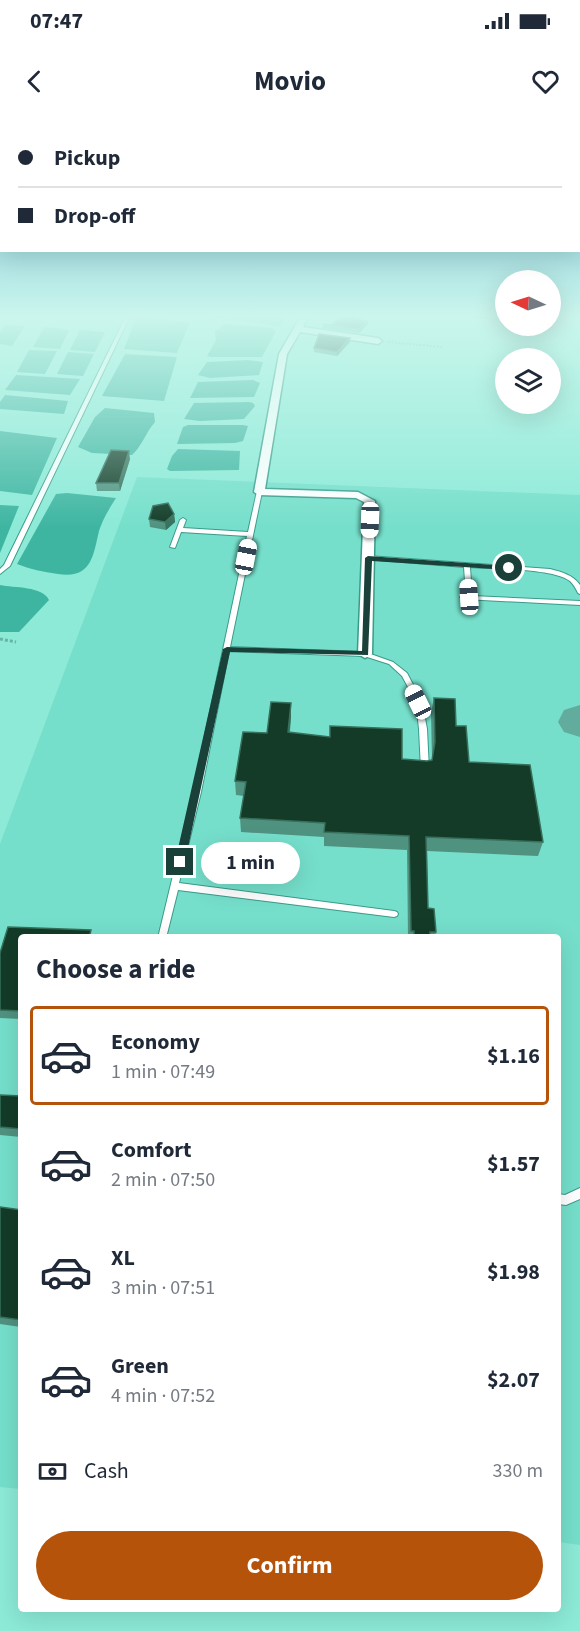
<!DOCTYPE html>
<html lang="en">
<head>
<meta charset="utf-8">
<style>
  :root { --surface:#fff; --page:#f2f2f3; --text:#1f2937; --muted:#747a83; --line:#e0e1e3; --accent:#b45309 }
  body { margin:0; font-family:"Source Sans 3",sans-serif; background:var(--page); color:var(--text); height:100vh; display:flex; flex-direction:column; font-size:22px; white-space:nowrap }
  * { box-sizing:border-box; margin:0 }
  p { font-size:20px; color:var(--muted) }
  .icon { flex:none; width:33px; height:33px; fill:none; stroke:currentColor; stroke-width:2; stroke-linecap:round; stroke-linejoin:round }
  .map { position:relative; flex:1; overflow:hidden }
  .panel { position:absolute; left:18px; top:814px; width:543px; height:678px; display:flex; flex-direction:column; background:var(--surface); border-radius:6px; box-shadow:0 6px 24px #0002 }
  .panel>* { flex:none }
  .top-card { position:absolute; left:0px; top:0px; width:580px; height:132px; box-shadow:0 6px 24px #0002; display:grid; align-content:center; height:132px; padding:0 18px; background:var(--surface) }
  .needle { width:39px; rotate:274deg }
  .tools { position:absolute; left:495px; top:150px; display:grid; gap:12px }
  .tools a { display:grid; place-items:center; width:66px; height:66px; border-radius:50%; background:var(--surface); box-shadow:0 6px 24px #0002; font-size:30px }
  .end { position:absolute; width:27px; height:27px; margin:-14px; border:8px solid #19413a; background:#fff; box-shadow:0 0 0 3px #fff }
  .from { border-radius:50% }
  .bubble { position:absolute; height:42px; border-radius:21px; background:var(--surface); box-shadow:0 6px 24px #0002; font-size:20px; font-weight:700; line-height:42px; text-align:center }
  .car { position:absolute; width:18px; height:36px; margin:-18px -9px; border-radius:8px; box-shadow:0 0 4px 2px #0007; background:linear-gradient(#fff 24%,#345 0 40%,#fff 0 76%,#345 0 86%,#fff 0) }
  .top-card b { display:flex; align-items:center; gap:21px; height:57px; font-size:22px }
  .top-card b+b { border-top:2px solid var(--line) }
  .top-card i { width:15px; height:15px; background:var(--text) }
  ul { padding:0; list-style:none }
  li { display:flex; align-items:center; gap:18px; height:99px; margin:0 12px 9px; padding:0 6px; border:3px solid transparent; border-radius:6px }
  li div { flex:1 }
  li b { display:block; font-size:22px }
  li em { font-style:normal; font-weight:700 }
  li.on { border-color:var(--accent) }
  li>.icon { width:54px; height:54px; stroke-width:1.5 }
  h2 { padding:0 18px; font-size:27px; line-height:72px }
  .pay { display:flex; align-items:center; gap:15px; height:66px; padding:0 18px; font-size:22px }
  .pay p { margin-inline-start:auto }
  .cta { display:flex; gap:12px; margin-top:auto; padding:12px 18px }
  .cta a { flex:1; height:69px; border-radius:36px; background:var(--accent); color:#fff; font-size:24px; font-weight:700; line-height:69px; text-align:center }
  .status { display:flex; justify-content:space-between; align-items:center; height:42px; padding:0 30px; background:var(--surface); direction:ltr }
  .status svg { height:16px; fill:currentColor }
  header { display:flex; justify-content:space-between; align-items:center; height:78px; padding:0 18px; background:var(--surface); font-size:27px; font-weight:700 }
  .map>svg:first-child { display:block }
</style>
</head>
<body>
<div class="status"><b>07:47</b><svg viewBox="0 0 49 12"><path d="M0 12V9h3v3zM5 12V6h3v6zM10 12V3h3v9zM15 12V0h3v12zM26 1h20v11H26zM47 4h2v5h-2z"/></svg></div>
<header><svg class="icon" aria-label="back" viewBox="0 0 24 24"><path d="M15 5l-7 7 7 7"/></svg>Movio<svg class="icon" aria-label="heart" viewBox="0 0 24 24"><path d="M12 20l-8-8c-3-5 5-10 8-4 3-6 11-1 8 4z"/></svg></header>
<div class="map">
<svg width="580" height="1511" viewBox="0 0 580 1511">
  <rect width="100%" height="100%" fill="#8cead7"/>
  <!-- built -->
  <path fill="#75dfcb" d="M137,357L580,375V1425L558,1422V818H21V1369L0,1367V724Z"/>
  <!-- water -->
  <path fill="#3eb5a1" d="M203,196H287L280,206Z
    M139,197L190,202L177,233L124,229L136,198Z
    M225,204L272,208L276,211L262,237H211L207,236L216,220L215,211Z
    M5,205L25,206L12,226L0,224V213Z
    M44,207L69,210L60,229L33,227Z
    M80,210L105,212L95,232L70,230Z
    M29,230L57,231L45,254L17,252Z
    M68,232L94,234L83,256L57,254Z
    M125,234L177,237L164,281L102,276Z
    M248,240L263,242L259,255L210,258L198,255L207,242Z
    M16,255L80,259L70,275L5,270Z
    M253,260L260,263L254,277L190,278L198,262Z
    M5,275L68,281L64,294L0,289V282Z
    M249,282L253,283L255,286L244,299L200,301L184,299L194,283Z
    M105,288L154,293L155,302C146,312 142,326 132,335L92,333L78,327L95,297Z
    M188,305H243L248,306L243,321L235,323L177,324L183,307Z
    M0,311L57,318L32,375L0,371Z
    M178,329L240,331L239,350L170,351L167,349L172,336Z
    M67,373L116,378C110,387 102,401 99,411C93,437 91,459 58,454C43,452 30,449 17,444L56,374Z
    M0,385L19,386L0,433Z
    M0,465C14,468 43,466 49,480L19,512H0Z"/>
  <g fill="none" stroke-linecap="round" stroke-linejoin="round">
    <!-- taxiway -->
    <path fill="#62ac9d" fill-rule="evenodd" d="M580,585V617L564,612L558,602L564,590Z"/>
    <defs>
      <path id="lane" d="M126,196H130L10,446L0,454V449L4,445Z
        M257,371L262,372L230,527L365,532L393,542L407,553L422,582L427,609L429,650L425,653L421,650L419,609L416,582L402,556L389,544L364,536L229,531L201,672L179,763L394,791L397,792L398,794L397,796L394,797L178,770L166,818H158L193,672L247,416L181,412L175,428L170,427L180,400L183,398L186,400L183,408L248,412Z
        M368,436L550,449C562,452 573,455 580,465V474L578,473C576,469 574,465 570,461C553,448 493,449 470,447L472,476L580,481V485L463,479L460,477L466,475L464,447L366,439V437Z
        M580,1068V1079L566,1085L558,1084V1074L565,1075Z"/>
      <path id="street" d="M301,196H309L303,207L378,218L382,221L378,224L300,212L287,234L265,369L358,372L375,381L372,534L365,538L358,534L364,382L356,378L259,375L254,372L279,234Z
        M474,196H502L498,198Z"/>
    </defs>
    <!-- lane casing -->
    <use href="#lane" stroke="#399b8a" stroke-width="2"/>
    <!-- street casing -->
    <use href="#street" stroke="#399b8a" stroke-width="3"/>
    <!-- path-far1 -->
    <path stroke="#67b4a4" stroke-width="2" stroke-dasharray="2 1.5" stroke-linecap="butt" d="M388,222L442,227"/>
    <!-- path -->
    <path stroke="#67b4a4" stroke-width="3" stroke-dasharray="3 2" stroke-linecap="butt" d="M0,519L16,522"/>
    <!-- lane -->
    <use href="#lane" fill="#fff" fill-rule="evenodd"/>
    <!-- street -->
    <use href="#street" fill="#fff" fill-rule="evenodd"/>
  </g>
  <!-- wall -->
  <path fill="#509280" d="M323,204L331,205L368,204L359,213L323,208Z
    M350,222L337,236L314,232V228Z
    M130,339L120,371H97L96,363Z
    M174,394L175,402L166,410L150,407L149,399Z
    M434,578L456,606L469,642L543,722L538,736L427,731L428,788L436,812L435,818H408L407,730L324,726V717L241,712L240,698L244,676L236,675L235,661L267,613L291,597L290,612L402,639L427,641L432,640L431,592Z
    M21,818V899L0,898V833Z
    M0,975L21,976V1017L0,1015Z
    M0,1087L21,1090V1207L0,1204Z"/>
  <!-- shaded-wall -->
  <path fill="#37705c" d="M368,201V204L359,213V209Z
    M350,218V222L337,236V232Z
    M129,331L130,339L120,371L119,363Z
    M174,394L175,402L166,410L165,402Z
    M291,583V597L288,626V612Z"/>
  <!-- building -->
  <path fill="#133b28" stroke="#37705c" stroke-width="1.5" d="M343,196H349L368,201L359,209L323,204L331,205Z
    M319,214L350,218L337,232L314,228Z
    M111,330L129,331L119,363H96Z
    M168,383L174,394L165,402L149,399L153,386Z
    M434,578L455,579L456,606H466L469,642L530,645L543,722L426,717L428,788L434,789L436,812H430V818H414V811H411L409,716L324,712L325,703L240,698L246,662L235,661L243,612L267,613L271,582L291,583L288,612L330,617V606L402,609V639L427,641L432,640L435,622Z
    M8,807L91,810L89,818H21V891L0,890V833Z
    M0,975L21,976V1009L0,1007Z
    M0,1087L21,1090V1200L0,1197Z"/>
  <!-- sky -->
  <linearGradient id="sky" x2="0" y2="1"><stop stop-color="#64b4cc"/><stop offset="0.48" stop-color="#cbf6ed"/><stop offset="1" stop-color="#cbf6ed" stop-opacity="0"/></linearGradient>
  <rect width="580" height="408" fill="url(#sky)"/>
  <!-- route -->
  <path fill="#19413a" d="M368,436L509,446L512,448L509,450L372,441L368,535L230,532L185,742L180,746L177,745L175,742L223,529L227,527L362,531L365,438Z"/>
</svg>
<div class="tools">
<a><svg class="needle" viewBox="-14 -14 28 28"><path d="M0-13l5 13h-10z" fill="#e53935"/><path d="M0 13l5-13h-10z" fill="#747a83"/></svg></a>
<a><svg class="icon" aria-label="layers" viewBox="0 0 24 24"><path d="M12 4l9 5-9 5-9-5zM3 14l9 5 9-5"/></svg></a>
</div>
<i class="end from" style="left:509px;top:448px"></i>
<i class="end" style="left:180px;top:742px"></i>
<div class="bubble" style="left:201px;top:722px;width:99px">1 min</div>
<i class="car" style="left:370px;top:400px;rotate:182deg"></i>
<i class="car" style="left:246px;top:437px;rotate:11deg"></i>
<i class="car" style="left:469px;top:477px;rotate:356deg"></i>
<i class="car" style="left:418px;top:582px;rotate:334deg"></i>
<div class="top-card">
<b><i class="from"></i>Pickup</b>
<b><i></i>Drop-off</b>
</div>
<section class="panel">
<h2>Choose a ride</h2>
<ul>
<li class="on"><svg class="icon" aria-label="car" viewBox="0 0 24 24"><path d="M5 17H2v-5l4-1 3-4h7l3 4 3 1v5h-3M9 17h6M6 11h13"/><circle cx="7" cy="17" r="2"/><circle cx="17" cy="17" r="2"/></svg><div><b>Economy</b><p>1 min · 07:49</p></div><em>$1.16</em></li>
<li><svg class="icon" aria-label="car" viewBox="0 0 24 24"><path d="M5 17H2v-5l4-1 3-4h7l3 4 3 1v5h-3M9 17h6M6 11h13"/><circle cx="7" cy="17" r="2"/><circle cx="17" cy="17" r="2"/></svg><div><b>Comfort</b><p>2 min · 07:50</p></div><em>$1.57</em></li>
<li><svg class="icon" aria-label="car" viewBox="0 0 24 24"><path d="M5 17H2v-5l4-1 3-4h7l3 4 3 1v5h-3M9 17h6M6 11h13"/><circle cx="7" cy="17" r="2"/><circle cx="17" cy="17" r="2"/></svg><div><b>XL</b><p>3 min · 07:51</p></div><em>$1.98</em></li>
<li><svg class="icon" aria-label="car" viewBox="0 0 24 24"><path d="M5 17H2v-5l4-1 3-4h7l3 4 3 1v5h-3M9 17h6M6 11h13"/><circle cx="7" cy="17" r="2"/><circle cx="17" cy="17" r="2"/></svg><div><b>Green</b><p>4 min · 07:52</p></div><em>$2.07</em></li>
</ul>
<div class="pay"><svg class="icon" aria-label="cash" viewBox="0 0 24 24"><path d="M3 7h18v10H3z"/><circle cx="12" cy="12" r="2"/></svg>Cash<p>330 m</p></div>
<div class="cta"><a>Confirm</a></div>
</section>
</div>
</body>
</html>
